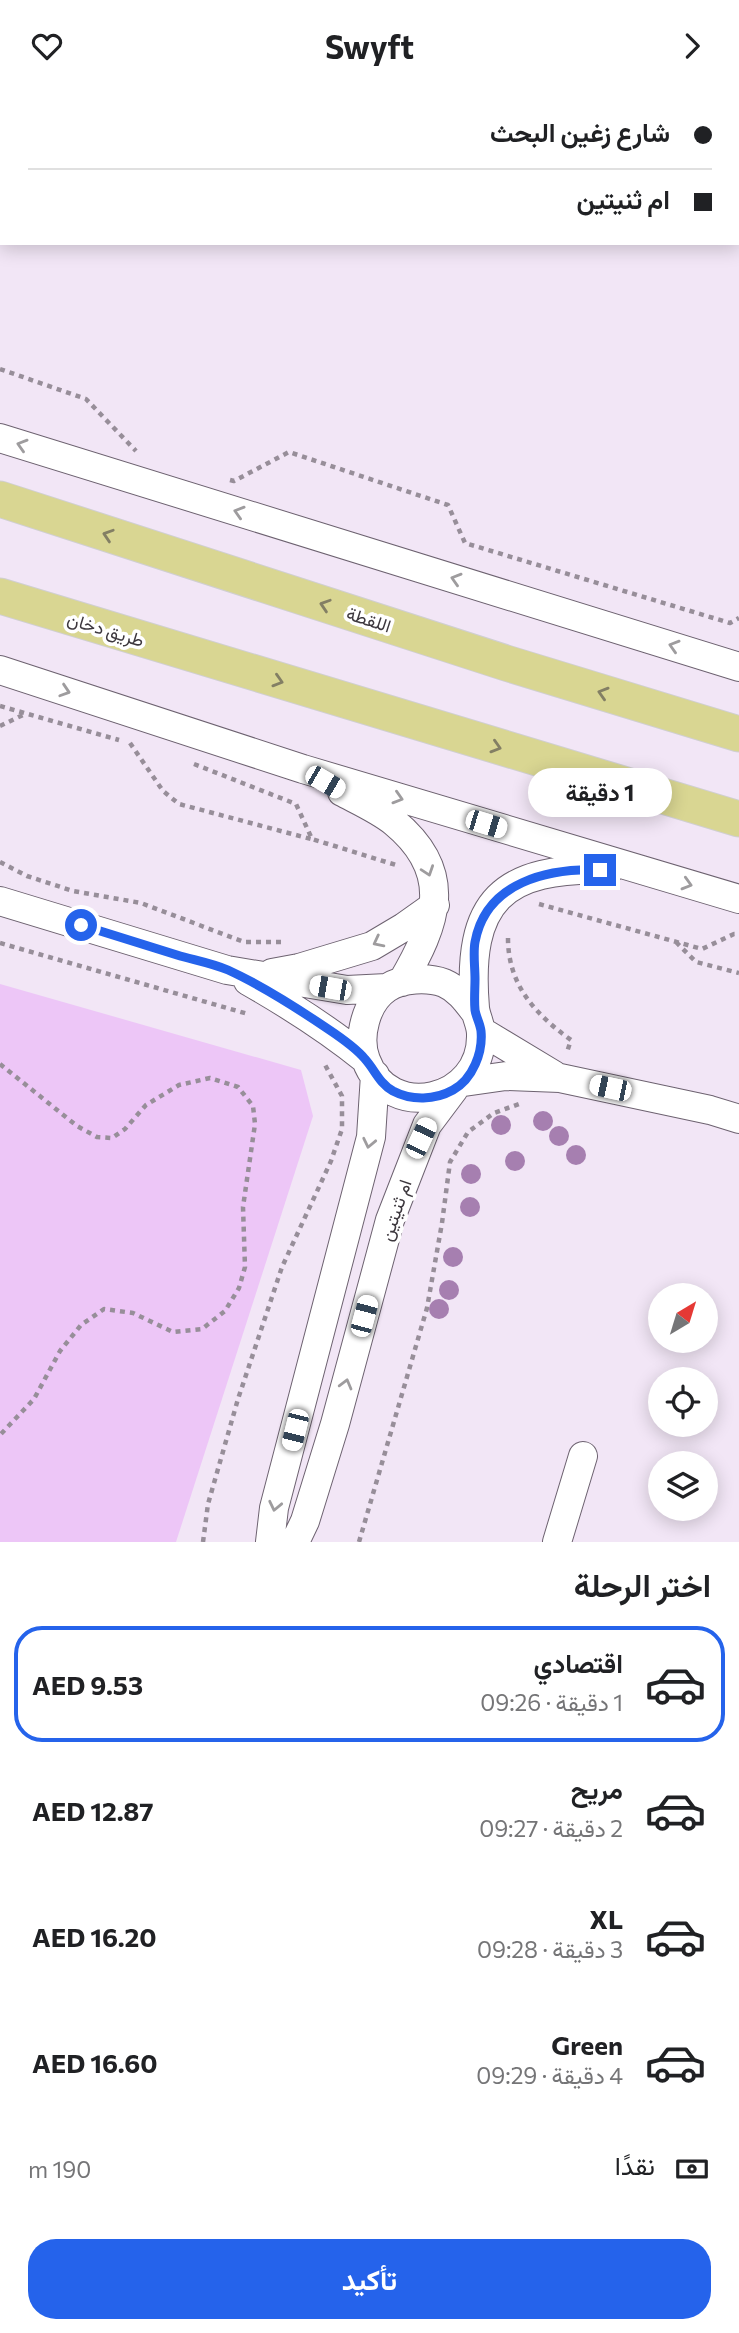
<!DOCTYPE html>
<html lang="ar">
<head>
<meta charset="utf-8">
<style>
  :root { --surface:#fff; --page:#f2f2f2; --text:#202124; --muted:#757577; --line:#e0e0e0; --accent:#2563eb }
  body { margin:0; font-family:Commissioner,Vazirmatn,sans-serif; background:var(--page); color:var(--text); direction:rtl; height:100vh; display:flex; flex-direction:column; font-size:26px; white-space:nowrap }
  * { box-sizing:border-box; margin:0 }
  p { font-size:23px; color:var(--muted) }
  .icon { flex:none; width:38px; height:38px; fill:none; stroke:currentColor; stroke-width:2; stroke-linecap:round; stroke-linejoin:round }
  .map { position:relative; height:1451px; overflow:hidden; direction:ltr }
  .sheet { display:flex; flex-direction:column; background:var(--surface); flex:1 }
  .sheet>* { flex:none }
  .banner { position:absolute; left:0px; top:0px; width:740px; height:154px; box-shadow:0 4px 18px #0003; direction:rtl; display:grid; align-content:center; height:154px; padding:0 28px; background:var(--surface) }
  .needle { width:46px; rotate:38deg }
  .buttons { position:absolute; left:648px; top:1192px; display:grid; gap:14px }
  .buttons a { display:grid; place-items:center; width:70px; height:70px; border-radius:50%; background:var(--surface); box-shadow:0 4px 18px #0003; font-size:35px }
  .end { position:absolute; width:32px; height:32px; margin:-16px; border:9px solid #2563eb; background:#fff; box-shadow:0 0 0 4px #fff }
  .from { border-radius:50% }
  .bubble { position:absolute; height:49px; border-radius:24px; background:var(--surface); box-shadow:0 4px 18px #0003; font-size:23px; font-weight:700; line-height:49px; text-align:center; direction:rtl }
  .car { position:absolute; width:21px; height:42px; margin:-21px -10px; border-radius:9px; box-shadow:0 0 5px 2px #0007; background:linear-gradient(#fff 24%,#345 0 40%,#fff 0 76%,#345 0 86%,#fff 0) }
  .banner b { display:flex; align-items:center; gap:24px; height:66px; font-size:26px }
  .banner b+b { border-top:2px solid var(--line) }
  .banner i { width:18px; height:18px; background:var(--text) }
  ul { padding:0; list-style:none }
  li { display:flex; align-items:center; gap:21px; height:116px; margin:0 14px 10px; padding:0 14px; border:4px solid transparent; border-radius:28px }
  li div { flex:1 }
  li b { display:block; font-size:26px }
  li em { font-style:normal; font-weight:700 }
  li.active { border-color:var(--accent) }
  li>.icon { width:63px; height:63px; stroke-width:1.5 }
  h2 { padding:0 28px; font-size:32px; line-height:84px }
  .pay { display:flex; align-items:center; gap:18px; height:77px; padding:0 28px; font-size:26px }
  .pay p { margin-inline-start:auto }
  .button { display:flex; gap:14px; margin-top:auto; padding:14px 28px }
  .button a { flex:1; height:80px; border-radius:28px; background:var(--accent); color:#fff; font-size:28px; font-weight:700; line-height:80px; text-align:center }
  header { display:flex; justify-content:space-between; align-items:center; height:91px; padding:0 28px; background:var(--surface); font-size:32px; font-weight:700 }
  .map>svg:first-child { display:block }
</style>
</head>
<body>
<header><svg class="icon" aria-label="forward" viewBox="0 0 24 24"><path d="M9 5l7 7-7 7"/></svg>Swyft<svg class="icon" aria-label="heart" viewBox="0 0 24 24"><path d="M12 20l-8-8c-3-5 5-10 8-4 3-6 11-1 8 4z"/></svg></header>
<div class="map">
<svg width="739" height="1451" viewBox="0 0 739 1451">
  <rect width="100%" height="100%" fill="#f2e6f6"/>
  <!-- green -->
  <path fill="#edc6f7" d="M0,893L301,979L313,1025L176,1451H0Z"/>
  <g fill="none" stroke-linecap="round" stroke-linejoin="round">
    <defs>
      <path id="minor" d="M1,0L7,2
        M378,0L379,2
        M696,0L697,2
        M525,2L531,0
        M738,62H739
        M0,347L739,576
        M0,579L303,678L739,808
        M342,701C359,710 379,719 394,731C456,782 436,833 402,891
        M0,810L227,879L347,899L387,897
        M272,882L299,877L372,855L404,836L435,814
        M248,890C290,914 328,938 366,969
        M475,921C466,909 458,898 444,892C428,886 402,887 387,897C366,911 357,946 366,969C389,1032 483,1011 481,943C481,934 476,926 475,917C466,810 502,775 609,779
        M481,940L554,984
        M464,991L506,985L560,987L710,1019L739,1028
        M270,1451L274,1417L371,1046L375,984
        M295,1451L305,1430L335,1333L390,1129L427,1034L454,998
        M557,1451L583,1365"/>
      <path id="major" d="M0,408L506,572L739,643
        M0,505L739,728"/>
    </defs>
    <!-- minor casing -->
    <use href="#minor" stroke="#6d6270" stroke-width="30"/>
    <!-- major casing -->
    <use href="#major" stroke="#d0cfd1" stroke-width="37"/>
    <!-- path -->
    <path stroke="#978e99" stroke-width="4.5" stroke-dasharray="5 5" stroke-linecap="butt" d="M0,278L86,308L136,360
      M230,389L234,390L289,361L448,414L465,452L730,532L739,527
      M0,615L119,649
      M0,635L25,623
      M130,652L163,700L179,713L311,748
      M194,673L296,713L312,748L396,774
      M0,771L27,785L73,800L141,812L244,851H283
      M539,813L702,858L734,843H739
      M508,847C508,894 535,923 571,949L567,961
      M676,851L696,871L739,882
      M0,852L248,923
      M0,973L77,1035L97,1046L112,1047L125,1038L146,1014L179,994L210,987L238,996L253,1015L255,1033L243,1116L245,1176L239,1197L225,1220L202,1238L173,1241L133,1222L104,1218L81,1234L60,1260L34,1308L0,1344
      M203,1451L208,1413L238,1308L282,1176L331,1070L342,1038V1005L324,972
      M359,1451L427,1217L442,1132L450,1071L468,1041L494,1022L519,1013"/>
    <!-- minor -->
    <use href="#minor" stroke="#fff" stroke-width="28"/>
    <!-- major -->
    <use href="#major" stroke="#d9d692" stroke-width="35"/>
  </g>
  <!-- trees -->
  <g fill="#a67fb0">
    <circle cx="543" cy="1030" r="10"/>
    <circle cx="501" cy="1034" r="10"/>
    <circle cx="559" cy="1045" r="10"/>
    <circle cx="576" cy="1064" r="10"/>
    <circle cx="515" cy="1070" r="10"/>
    <circle cx="471" cy="1083" r="10"/>
    <circle cx="470" cy="1116" r="10"/>
    <circle cx="453" cy="1166" r="10"/>
    <circle cx="449" cy="1199" r="10"/>
    <circle cx="439" cy="1218" r="10"/>
  </g>
  <!-- one-way arrows -->
  <defs><path id="oneway-chevron" d="M-2-3.5L2.5 0L-2 3.5" fill="none" stroke-width="1.6" stroke-linecap="round" stroke-linejoin="round" transform="scale(1.75)"/></defs>
  <g stroke="#9e9c9e">
    <use href="#oneway-chevron" transform="translate(22 354) rotate(-163)"/>
    <use href="#oneway-chevron" transform="translate(239 421) rotate(-163)"/>
    <use href="#oneway-chevron" transform="translate(456 488) rotate(-163)"/>
    <use href="#oneway-chevron" transform="translate(674 555) rotate(-163)"/>
    <use href="#oneway-chevron" transform="translate(65 600) rotate(18)"/>
    <use href="#oneway-chevron" transform="translate(398 707) rotate(17)"/>
    <use href="#oneway-chevron" transform="translate(428 780) rotate(71)"/>
    <use href="#oneway-chevron" transform="translate(687 793) rotate(16)"/>
    <use href="#oneway-chevron" transform="translate(378 851) rotate(153)"/>
    <use href="#oneway-chevron" transform="translate(369 1052) rotate(102)"/>
    <use href="#oneway-chevron" transform="translate(346 1293) rotate(-75)"/>
    <use href="#oneway-chevron" transform="translate(275 1415) rotate(102)"/>
  </g>
  <g stroke="#837f64">
    <use href="#oneway-chevron" transform="translate(108 444) rotate(-162)"/>
    <use href="#oneway-chevron" transform="translate(325 514) rotate(-162)"/>
    <use href="#oneway-chevron" transform="translate(278 590) rotate(17)"/>
    <use href="#oneway-chevron" transform="translate(603 602) rotate(-163)"/>
    <use href="#oneway-chevron" transform="translate(496 656) rotate(17)"/>
  </g>
  <g fill="none" stroke-linecap="round" stroke-linejoin="round">
    <!-- route -->
    <path stroke="#2563eb" stroke-width="9" d="M81,834C113,844 145,854 177,864C194,869 212,872 228,879C263,895 297,917 328,938C340,946 356,957 365,968C375,979 379,992 393,1000C412,1010 435,1009 453,999C473,988 483,961 481,940C480,932 476,926 475,919C474,909 475,898 475,888C475,876 473,862 475,851C486,791 548,777 600,779"/>
  </g>
  <g text-anchor="middle" dominant-baseline="central" stroke-width="7" stroke-linejoin="round" paint-order="stroke">
    <!-- street labels -->
    <g font-size="18" fill="#3d383e" stroke="#fff">
      <text transform="translate(369 528) rotate(18)">اللقطة</text>
      <text transform="translate(106 538) rotate(17)">طريق دخان</text>
      <text transform="translate(395 1119) rotate(-71)">ام ثنيتين</text>
    </g>
  </g>
</svg>
<div class="buttons">
<a><svg class="needle" viewBox="-14 -14 28 28"><path d="M0-13l5 13h-10z" fill="#e53935"/><path d="M0 13l5-13h-10z" fill="#757577"/></svg></a>
<a><svg class="icon" aria-label="locate" viewBox="0 0 24 24"><circle cx="12" cy="12" r="6"/><path d="M12 2v4M12 18v4M2 12h4M18 12h4"/></svg></a>
<a><svg class="icon" aria-label="layers" viewBox="0 0 24 24"><path d="M12 4l9 5-9 5-9-5zM3 14l9 5 9-5"/></svg></a>
</div>
<i class="end from" style="left:81px;top:834px"></i>
<i class="end" style="left:600px;top:779px"></i>
<div class="bubble" style="left:528px;top:677px;width:144px">1 دقيقة</div>
<i class="car" style="left:325px;top:691px;rotate:120deg"></i>
<i class="car" style="left:486px;top:733px;rotate:107deg"></i>
<i class="car" style="left:330px;top:897px;rotate:280deg"></i>
<i class="car" style="left:610px;top:997px;rotate:282deg"></i>
<i class="car" style="left:421px;top:1047px;rotate:25deg"></i>
<i class="car" style="left:364px;top:1225px;rotate:15deg"></i>
<i class="car" style="left:295px;top:1339px;rotate:194deg"></i>
<div class="banner">
<b><i class="from"></i>شارع زغين البحث</b>
<b><i></i>ام ثنيتين</b>
</div>
</div>
<section class="sheet">
<h2>اختر الرحلة</h2>
<ul>
<li class="active"><svg class="icon" aria-label="car" viewBox="0 0 24 24"><path d="M5 17H2v-5l4-1 3-4h7l3 4 3 1v5h-3M9 17h6M6 11h13"/><circle cx="7" cy="17" r="2"/><circle cx="17" cy="17" r="2"/></svg><div><b>اقتصادي</b><p>1 دقيقة · 09:26</p></div><em>AED 9.53</em></li>
<li><svg class="icon" aria-label="car" viewBox="0 0 24 24"><path d="M5 17H2v-5l4-1 3-4h7l3 4 3 1v5h-3M9 17h6M6 11h13"/><circle cx="7" cy="17" r="2"/><circle cx="17" cy="17" r="2"/></svg><div><b>مريح</b><p>2 دقيقة · 09:27</p></div><em>AED 12.87</em></li>
<li><svg class="icon" aria-label="car" viewBox="0 0 24 24"><path d="M5 17H2v-5l4-1 3-4h7l3 4 3 1v5h-3M9 17h6M6 11h13"/><circle cx="7" cy="17" r="2"/><circle cx="17" cy="17" r="2"/></svg><div><b>XL</b><p>3 دقيقة · 09:28</p></div><em>AED 16.20</em></li>
<li><svg class="icon" aria-label="car" viewBox="0 0 24 24"><path d="M5 17H2v-5l4-1 3-4h7l3 4 3 1v5h-3M9 17h6M6 11h13"/><circle cx="7" cy="17" r="2"/><circle cx="17" cy="17" r="2"/></svg><div><b>Green</b><p>4 دقيقة · 09:29</p></div><em>AED 16.60</em></li>
</ul>
<div class="pay"><svg class="icon" aria-label="cash" viewBox="0 0 24 24"><path d="M3 7h18v10H3z"/><circle cx="12" cy="12" r="2"/></svg>نقدًا<p>190 m</p></div>
<div class="button"><a>تأكيد</a></div>
</section>
</body>
</html>
